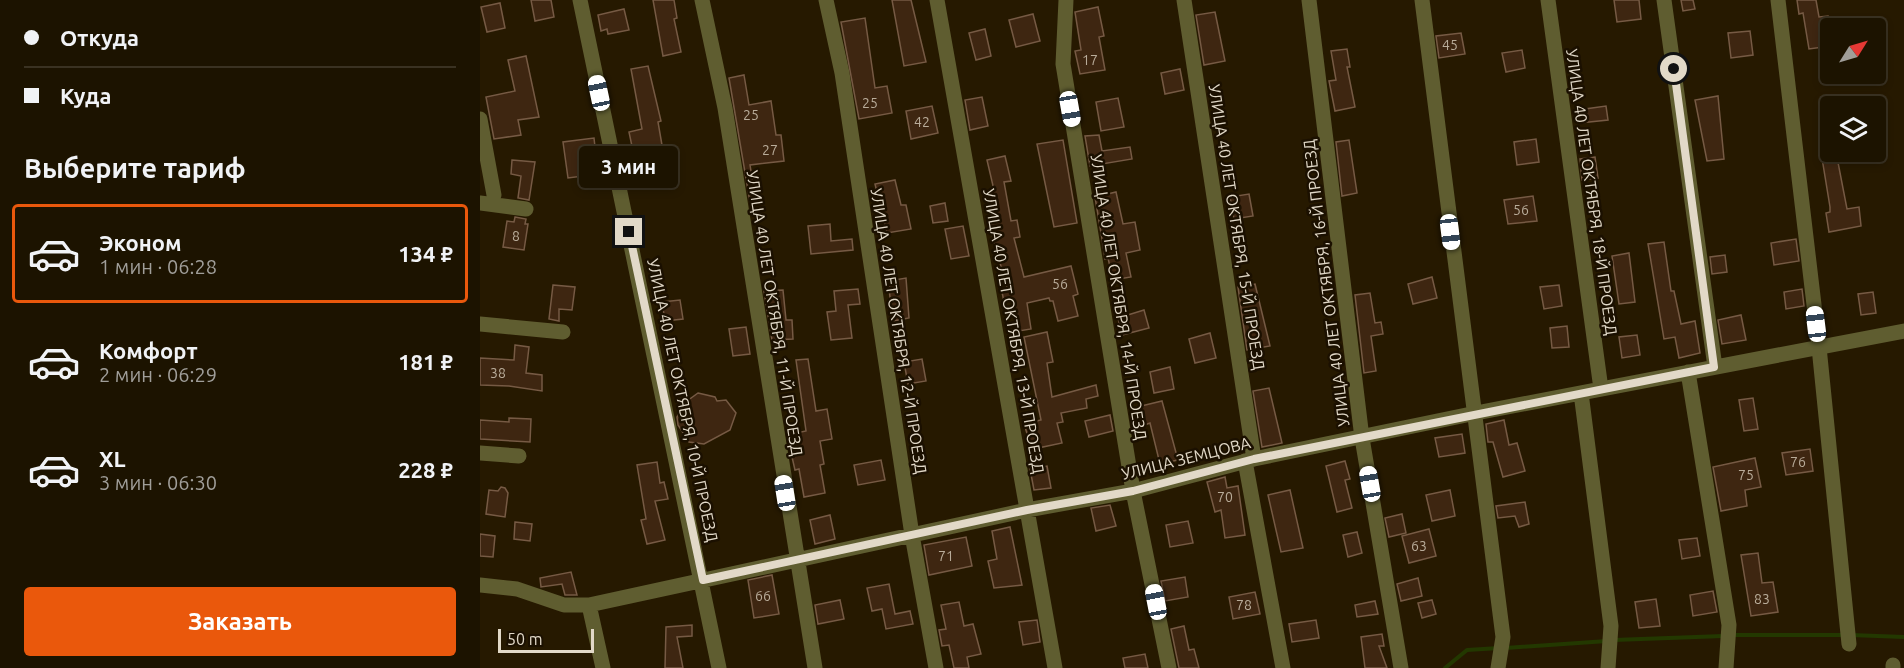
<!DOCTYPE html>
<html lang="ru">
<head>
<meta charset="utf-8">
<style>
  :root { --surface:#1c1300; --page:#29200f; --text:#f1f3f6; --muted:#a09e99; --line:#3a3222; --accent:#ea580c }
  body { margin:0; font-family:Ubuntu,sans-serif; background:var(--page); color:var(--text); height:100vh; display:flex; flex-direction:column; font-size:22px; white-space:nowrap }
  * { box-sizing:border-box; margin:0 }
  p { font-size:20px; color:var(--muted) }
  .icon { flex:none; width:33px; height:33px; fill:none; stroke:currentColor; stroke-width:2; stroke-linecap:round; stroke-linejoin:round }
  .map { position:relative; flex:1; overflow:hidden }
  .panel { display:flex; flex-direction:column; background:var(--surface); width:480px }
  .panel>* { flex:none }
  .banner { display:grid; align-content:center; height:132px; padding:0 24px; background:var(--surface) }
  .needle { width:39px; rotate:53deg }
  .fabs { position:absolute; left:1340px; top:18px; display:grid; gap:12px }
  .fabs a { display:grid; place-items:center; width:66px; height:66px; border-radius:6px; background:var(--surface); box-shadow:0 3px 9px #0003,0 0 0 2px var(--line); font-size:30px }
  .scale { position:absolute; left:18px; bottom:15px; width:96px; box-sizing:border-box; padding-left:6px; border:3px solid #e2d9c8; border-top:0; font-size:16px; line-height:21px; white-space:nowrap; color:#e2d9c8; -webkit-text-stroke:4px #1b1000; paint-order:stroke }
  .end { position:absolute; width:27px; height:27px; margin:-14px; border:8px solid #e2d9c8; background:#111; box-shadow:0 0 0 3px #111 }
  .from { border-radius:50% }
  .bubble { position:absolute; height:42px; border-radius:6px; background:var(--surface); box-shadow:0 3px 9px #0003,0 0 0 2px var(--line); font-size:20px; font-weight:600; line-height:42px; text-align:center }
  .car { position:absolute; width:18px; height:36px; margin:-18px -9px; border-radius:8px; box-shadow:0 0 4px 2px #0007; background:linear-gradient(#fff 24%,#345 0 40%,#fff 0 76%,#345 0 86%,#fff 0) }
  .banner b { display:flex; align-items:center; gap:21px; height:57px; font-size:22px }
  .banner b+b { border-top:2px solid var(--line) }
  .banner i { width:15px; height:15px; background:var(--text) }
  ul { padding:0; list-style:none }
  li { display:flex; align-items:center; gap:18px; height:99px; margin:0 12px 9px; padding:0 12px; border:3px solid transparent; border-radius:6px }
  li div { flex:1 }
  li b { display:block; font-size:22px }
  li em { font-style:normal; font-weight:600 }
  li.on { border-color:var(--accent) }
  li>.icon { width:54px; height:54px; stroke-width:1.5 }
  h2 { padding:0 24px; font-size:27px; line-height:72px }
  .cta { display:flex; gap:12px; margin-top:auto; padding:12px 24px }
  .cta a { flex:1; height:69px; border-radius:6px; background:var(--accent); color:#fff; font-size:24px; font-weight:600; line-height:69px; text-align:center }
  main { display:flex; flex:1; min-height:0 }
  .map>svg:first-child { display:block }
</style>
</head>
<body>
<main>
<section class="panel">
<div class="banner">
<b><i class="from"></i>Откуда</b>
<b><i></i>Куда</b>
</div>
<h2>Выберите тариф</h2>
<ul>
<li class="on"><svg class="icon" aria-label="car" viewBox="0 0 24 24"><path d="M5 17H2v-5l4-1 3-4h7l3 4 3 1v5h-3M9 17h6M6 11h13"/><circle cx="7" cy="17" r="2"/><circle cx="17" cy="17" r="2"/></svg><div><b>Эконом</b><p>1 мин · 06:28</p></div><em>134 ₽</em></li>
<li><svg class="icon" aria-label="car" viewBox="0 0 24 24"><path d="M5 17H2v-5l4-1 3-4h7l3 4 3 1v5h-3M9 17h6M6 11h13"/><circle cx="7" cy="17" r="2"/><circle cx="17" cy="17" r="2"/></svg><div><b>Комфорт</b><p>2 мин · 06:29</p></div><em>181 ₽</em></li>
<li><svg class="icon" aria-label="car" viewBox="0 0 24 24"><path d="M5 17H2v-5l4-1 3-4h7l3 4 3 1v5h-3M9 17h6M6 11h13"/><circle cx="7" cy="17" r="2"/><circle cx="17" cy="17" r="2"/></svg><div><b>XL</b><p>3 мин · 06:30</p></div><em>228 ₽</em></li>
</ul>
<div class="cta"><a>Заказать</a></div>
</section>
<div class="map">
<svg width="1424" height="668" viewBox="0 0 1424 668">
  <rect width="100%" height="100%" fill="#261900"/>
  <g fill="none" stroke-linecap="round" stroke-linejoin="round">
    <!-- stream -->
    <path stroke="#233800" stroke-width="4" d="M1251,635H1363
      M1371,635L1424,637
      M1134,640L1243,636
      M1026,648L1127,641
      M965,668L987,650L1019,648"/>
  </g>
  <!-- building -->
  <path fill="#3e2611" stroke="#765a44" stroke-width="1.5" d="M51,0H71L74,17L55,21Z
    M173,0H194L197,18L194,19L201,52L183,56Z
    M412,0H431L446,62L424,66Z
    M1134,0H1159L1161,19L1137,22Z
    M1201,0H1213L1215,9L1203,11Z
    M1317,0H1336L1339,17L1348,16L1350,46L1329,49L1323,13L1319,14Z
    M20,3L25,28L7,32L1,7Z
    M618,7L624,36L619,37L625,70L600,74L595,51L601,50L595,12Z
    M144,9L149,30L128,34L127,29L121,31L118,15Z
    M735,12L745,61L724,65L716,15Z
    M553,14L560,41L536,47L529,20Z
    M385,18L395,88L407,86L412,113L379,119L361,22Z
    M505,29L511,56L496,60L489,33Z
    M1270,31L1273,55L1251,58L1248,33Z
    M981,33L985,54L959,58L956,36Z
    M867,49L870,67H867L875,107L855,111L849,81L856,80L851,51Z
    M1042,50L1045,68L1026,72L1022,53Z
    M46,56L59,117L38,120L41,135L14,139L6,97L35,91L28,60Z
    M168,66L181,121L178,122L183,151L154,156L149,132L162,129L151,69Z
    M700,69L704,90L685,94L681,73Z
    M264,75L269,105L291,101L296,135H301L304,161L270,165L276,201L270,202L249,78Z
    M1238,96L1244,159L1227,161L1215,100Z
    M502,97L508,126L490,130L485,100Z
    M638,98L644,127L621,131L616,102Z
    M452,106L458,133L431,139L426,111Z
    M1126,106L1128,120L1100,123L1098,110Z
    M619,135L622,151L650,147L652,159L610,166L605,136Z
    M114,138L118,174L88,178L83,142Z
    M1056,139L1059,162L1037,165L1034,142Z
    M583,140L597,223L574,227L557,144Z
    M869,140L877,193L862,196L856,142Z
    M1341,152H1356L1367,209L1379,207L1381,226L1349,232L1346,213L1350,212V207Z
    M525,156L531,181L524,182L531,221L537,220L540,237L534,238L544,277L591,266L598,294L593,296L598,316L578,321L573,301H570L569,298L547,303L551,329L539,331L535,306L531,300L524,302L522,292L528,291L509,224L516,223L509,190H514L507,160Z
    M1115,157L1118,178L1102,180L1100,159Z
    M32,160L55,162L49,200L38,198L41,176L31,174Z
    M415,180L421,205H426L431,229L407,233L395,184Z
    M636,192L643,224L655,222L660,250L646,253L651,277L633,280L628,258L625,259L624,251L615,197Z
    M769,194L773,216L754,219L750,197Z
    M1053,196L1057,221L1028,224L1024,200Z
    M465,203L468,221L453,223L450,206Z
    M35,217L46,219L45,224H48L44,250L23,247L27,221L34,222Z
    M350,224L351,241L372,239L373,250L331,254L328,226Z
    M483,226L489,256L471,259L465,229Z
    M1316,239L1319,261L1294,265L1291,243Z
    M1184,242L1191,291H1194L1201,324L1215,321L1220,353L1199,358L1195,337L1184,339L1168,244Z
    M1149,253L1155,302L1139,304L1132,256Z
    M1245,255L1247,272L1232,274L1230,257Z
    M952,277L957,298L933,304L928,284Z
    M426,278L429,318L413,321L408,281Z
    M775,284L790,346L767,350L758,287Z
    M73,285L95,287L92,310L79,309V321L69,319Z
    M1079,285L1082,306L1064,309L1060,287Z
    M378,289L380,304L368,305L372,338L351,340L347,312L356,311L354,291Z
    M1322,289L1324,306L1306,309L1304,292Z
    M303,290L306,320H312L313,339L292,340L284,291Z
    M1393,292L1396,313L1381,315L1378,294Z
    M890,293L895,323L901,322L903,334L891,336L896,371L884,373L875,295Z
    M200,300L203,319L185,321L182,302Z
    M664,310L669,328L642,335L638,318Z
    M1261,315L1266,340L1242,344L1238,320Z
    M1087,326L1089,347L1072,348L1070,328Z
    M266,327L270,354L253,356L249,329Z
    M567,332L573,362L567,363L572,397L616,385L618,396L606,399L607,408L581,413L583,422L577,423L582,443L558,448L557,442L550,443L544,424L561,420L544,337Z
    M730,333L736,358L715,363L709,339Z
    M1157,335L1160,355L1142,358L1139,337Z
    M35,345L49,347L46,373L62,375V391L29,386L0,385V358L34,360Z
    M328,359L336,411L347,409L352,439L340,441L344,464L340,465L345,493L324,497L319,469L315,470L307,435L326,431L316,360Z
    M442,359L446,381L428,384L424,362Z
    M690,367L694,389L674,393L670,372Z
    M789,388L802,443L782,447L773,391Z
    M218,393L235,397L237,401L246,400L256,413L250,430L224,444L209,442L198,425L197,417L203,404Z
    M1273,398L1278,429L1264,431L1259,400Z
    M682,401L698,460L680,464L670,423L662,426L657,407Z
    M630,415L633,431L609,437L605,421Z
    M29,418L51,419L50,442L0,439V420L29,422Z
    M1024,420L1029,445L1037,443L1045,471L1023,477L1013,442H1008L1006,424Z
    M982,434L985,453L959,457L955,438Z
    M1330,449L1333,471L1306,475L1302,453Z
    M1275,458L1281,487L1265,490L1267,506L1241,511L1233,467Z
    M401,460L405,480L378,485L374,465Z
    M865,461L870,479L865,480L872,508L857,512L846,466Z
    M177,462L180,483L184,482L188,499L175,501L185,540L167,544L161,520L166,519L157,465Z
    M567,466L571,488L554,490L550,469Z
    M745,477L747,488L758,486L765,535L745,538L741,510L735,512L727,482Z
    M21,487L25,488L28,493L25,517L6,514L9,490L18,491Z
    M810,490L823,548L801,552L788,495Z
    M970,490L975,516L952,521L946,495Z
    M1045,502L1049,524L1039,527L1035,516L1018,518L1016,506Z
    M630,505L636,526L616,531L611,508Z
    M922,514L926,533L909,537L905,518Z
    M350,515L355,539L335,544L330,520Z
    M708,521L713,543L690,547L686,525Z
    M35,522L52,524L50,541L34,539Z
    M530,527L542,585L514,588L508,561L517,559L512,531Z
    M949,529L956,556L929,563L922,536Z
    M877,532L882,553L868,557L863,535Z
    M0,534L15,536L13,557L0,556Z
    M486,537L492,566L449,575L444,545Z
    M1217,538L1220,556L1202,559L1199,540Z
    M1278,553L1282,583L1293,582L1298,612L1271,616L1261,555Z
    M91,572L97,595H85L82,584L61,587L60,578Z
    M292,575L299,614L274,618L268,580Z
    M705,577L708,597L685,601L681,581Z
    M938,578L942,596L921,601L917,584Z
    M409,584L415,614L430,611L433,624L406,629L402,609L392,611L387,588Z
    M1233,591L1237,612L1213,616L1210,595Z
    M775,592L780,614L753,619L749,597Z
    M1176,599L1180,626L1159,628L1155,602Z
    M360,600L364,619L338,624L335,605Z
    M952,600L956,614L942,618L938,603Z
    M895,601L898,614L877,617L875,605Z
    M479,602L484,626L493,624L501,654L487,657L489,668H474L469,645L462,646L459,630L466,629L461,605Z
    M557,620L560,642L543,645L539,622Z
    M836,620L839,638L812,642L809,624Z
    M212,625V636L197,637L203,668H185L186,627Z
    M704,626L709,650L714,649L719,668H699L691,629Z
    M902,634L904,646H899L907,668H885L881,637Z
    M665,654L668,668H645L643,658Z"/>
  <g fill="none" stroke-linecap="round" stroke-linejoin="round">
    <!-- minor -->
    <path stroke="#5f5d30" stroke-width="15" d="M100,0L239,668
      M222,0L245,108L335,668
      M346,0L362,73L432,535L456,668
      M457,0L575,668
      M586,0L583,64L653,491L689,668
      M704,0L774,459
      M829,0L882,438L921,668
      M942,0L1023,637L1018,668
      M1068,0L1121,389
      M1184,0L1235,367
      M1298,0L1339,347L1369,644
      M0,119L14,195
      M0,203L46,209
      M0,324L83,332
      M1208,372L1249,625L1246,668
      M1101,393L1131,626L1128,668
      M0,453L39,456
      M765,461L803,668
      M0,585L37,589L84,605H109L547,510L653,491L774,459L996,413L1424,331
      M109,605L123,668
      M1413,668V665"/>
  </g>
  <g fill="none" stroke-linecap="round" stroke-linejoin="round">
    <!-- route -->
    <path stroke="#e2d9c8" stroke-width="8" d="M149,232L223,580L547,510L653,491L774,459L1234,367L1194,69"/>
  </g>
  <g text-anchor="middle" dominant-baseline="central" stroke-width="5" stroke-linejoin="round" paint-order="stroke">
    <!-- number labels -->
    <g font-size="14" fill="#b9ac9a">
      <text x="970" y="45">45</text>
      <text x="610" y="60">17</text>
      <text x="390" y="103">25</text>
      <text x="271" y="115">25</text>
      <text x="442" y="122">42</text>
      <text x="290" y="150">27</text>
      <text x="1041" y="210">56</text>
      <text x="36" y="236">8</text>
      <text x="580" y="284">56</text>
      <text x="18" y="373">38</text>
      <text x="1318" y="462">76</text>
      <text x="1266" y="475">75</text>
      <text x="745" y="497">70</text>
      <text x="939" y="546">63</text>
      <text x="466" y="556">71</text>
      <text x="283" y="596">66</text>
      <text x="1282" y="599">83</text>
      <text x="764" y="605">78</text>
    </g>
    <!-- street labels -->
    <g font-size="16" fill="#e2d9c8" stroke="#1b1000">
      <text transform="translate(1112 192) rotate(82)">УЛИЦА 40 ЛЕТ ОКТЯБРЯ, 18-Й ПРОЕЗД</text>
      <text transform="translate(757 227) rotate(81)">УЛИЦА 40 ЛЕТ ОКТЯБРЯ, 15-Й ПРОЕЗД</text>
      <text transform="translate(846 283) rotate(-97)">УЛИЦА 40 ЛЕТ ОКТЯБРЯ, 16-Й ПРОЕЗД</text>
      <text transform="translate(639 297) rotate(81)">УЛИЦА 40 ЛЕТ ОКТЯБРЯ, 14-Й ПРОЕЗД</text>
      <text transform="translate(295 313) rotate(81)">УЛИЦА 40 ЛЕТ ОКТЯБРЯ, 11-Й ПРОЕЗД</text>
      <text transform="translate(419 331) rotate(81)">УЛИЦА 40 ЛЕТ ОКТЯБРЯ, 12-Й ПРОЕЗД</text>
      <text transform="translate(534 331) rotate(80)">УЛИЦА 40 ЛЕТ ОКТЯБРЯ, 13-Й ПРОЕЗД</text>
      <text transform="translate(203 400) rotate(78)">УЛИЦА 40 ЛЕТ ОКТЯБРЯ, 10-Й ПРОЕЗД</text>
      <text transform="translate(706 458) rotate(-14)">УЛИЦА ЗЕМЦОВА</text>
    </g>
  </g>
</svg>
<div class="fabs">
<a><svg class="needle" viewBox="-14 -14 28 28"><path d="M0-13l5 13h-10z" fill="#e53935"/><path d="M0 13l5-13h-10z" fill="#a09e99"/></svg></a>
<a><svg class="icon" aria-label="layers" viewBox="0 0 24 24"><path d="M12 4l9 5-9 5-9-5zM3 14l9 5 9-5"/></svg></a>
</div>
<div class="scale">50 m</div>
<i class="end from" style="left:1194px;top:69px"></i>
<i class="end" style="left:149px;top:232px"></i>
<div class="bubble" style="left:99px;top:146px;width:99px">3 мин</div>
<i class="car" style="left:119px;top:93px;rotate:348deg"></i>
<i class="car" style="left:590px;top:109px;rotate:170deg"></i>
<i class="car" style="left:970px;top:232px;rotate:173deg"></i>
<i class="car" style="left:1336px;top:324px;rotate:353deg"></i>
<i class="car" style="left:890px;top:484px;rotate:350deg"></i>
<i class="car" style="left:305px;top:493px;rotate:351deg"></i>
<i class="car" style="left:676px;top:602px;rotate:349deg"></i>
</div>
</main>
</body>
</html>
